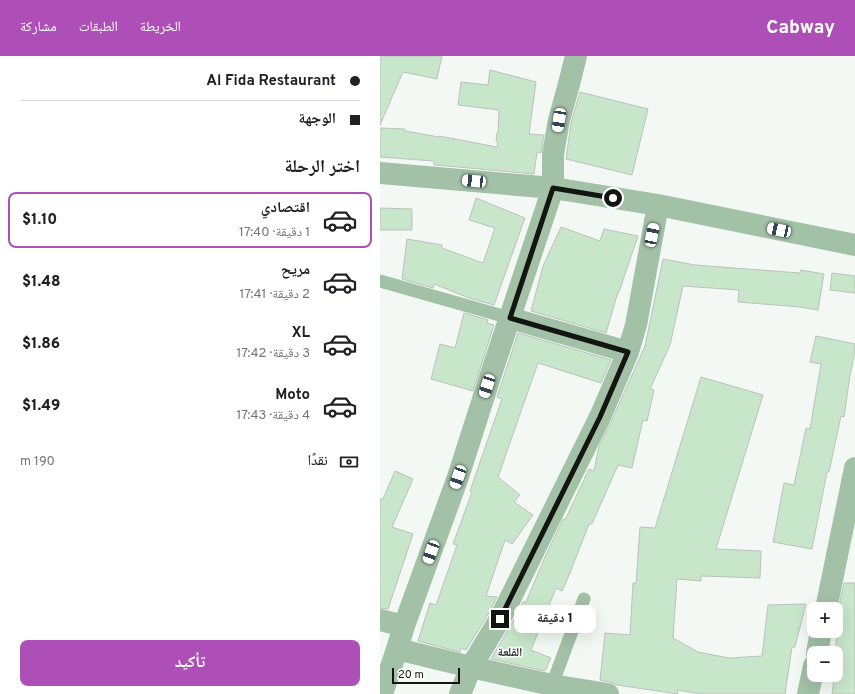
<!DOCTYPE html>
<html lang="ar">
<head>
<meta charset="utf-8">
<style>
  :root { --surface:#fff; --page:#f6f6f6; --text:#202124; --muted:#757577; --line:#e0e0e0; --accent:#ae4fb7 }
  body { margin:0; font-family:Overpass,"Noto Naskh Arabic",sans-serif; background:var(--page); color:var(--text); direction:rtl; height:100vh; display:flex; flex-direction:column; font-size:15px; white-space:nowrap }
  * { box-sizing:border-box; margin:0 }
  p { font-size:13px; color:var(--muted) }
  .icon { flex:none; width:22px; height:22px; fill:none; stroke:currentColor; stroke-width:2; stroke-linecap:round; stroke-linejoin:round }
  .map { position:relative; flex:1; overflow:hidden; direction:ltr }
  .sheet { display:flex; flex-direction:column; background:var(--surface); width:380px }
  .sheet>* { flex:none }
  .hud { display:grid; align-content:center; height:88px; padding:0 20px; background:var(--surface) }
  .controls { position:absolute; left:427px; top:546px; display:grid; gap:8px }
  .controls a { display:grid; place-items:center; width:36px; height:36px; border-radius:8px; background:var(--surface); box-shadow:0 4px 16px #0002; font-size:20px }
  .scale { position:absolute; left:12px; bottom:10px; width:68px; box-sizing:border-box; padding-left:4px; border:2px solid #131513; border-top:0; font-size:11px; line-height:14px; white-space:nowrap; color:#131513; -webkit-text-stroke:3px #fff; paint-order:stroke }
  .end { position:absolute; width:18px; height:18px; margin:-9px; border:5px solid #131513; background:#fff; box-shadow:0 0 0 2px #fff }
  .from { border-radius:50% }
  .bubble { position:absolute; height:28px; border-radius:8px; background:var(--surface); box-shadow:0 4px 16px #0002; font-size:13px; font-weight:800; line-height:28px; text-align:center; direction:rtl }
  .car { position:absolute; width:12px; height:24px; margin:-12px -6px; border-radius:5px; box-shadow:0 0 3px 1px #0007; background:linear-gradient(#fff 24%,#345 0 40%,#fff 0 76%,#345 0 86%,#fff 0) }
  .hud b { display:flex; align-items:center; gap:14px; height:38px; font-size:15px }
  .hud b+b { border-top:1px solid var(--line) }
  .hud i { width:10px; height:10px; background:var(--text) }
  ul { padding:0; list-style:none }
  li { display:flex; align-items:center; gap:12px; height:56px; margin:0 8px 6px; padding:0 12px; border:2px solid transparent; border-radius:8px }
  li div { flex:1 }
  li b { display:block; font-size:15px }
  li em { font-style:normal; font-weight:800 }
  li.on { border-color:var(--accent) }
  li>.icon { width:36px; height:36px; stroke-width:1.5 }
  h2 { padding:0 20px; font-size:18px; line-height:48px }
  .pay { display:flex; align-items:center; gap:10px; height:44px; padding:0 20px; font-size:15px }
  .pay p { margin-inline-start:auto }
  .action { display:flex; gap:8px; margin-top:auto; padding:8px 20px }
  .action a { flex:1; height:46px; border-radius:8px; background:var(--accent); color:#fff; font-size:16px; font-weight:800; line-height:46px; text-align:center }
  header { display:flex; align-items:center; gap:24px; box-sizing:border-box; height:56px; padding:0 20px; background:var(--accent); color:#fff }
  header strong { font-size:19px }
  nav { display:flex; gap:22px; margin-inline-start:auto; font-size:14px }
  main { display:flex; flex:1; min-height:0 }
  .map>svg:first-child { display:block }
</style>
</head>
<body>
<header>
<strong>Cabway</strong>
<nav><a>الخريطة</a><a>الطبقات</a><a>مشاركة</a></nav>
</header>
<main>
<div class="map">
<svg width="475" height="638" viewBox="0 0 475 638">
  <rect width="100%" height="100%" fill="#f3f8f4"/>
  <!-- building -->
  <path fill="#c7e6ca" stroke="#bdc1bd" d="M0,0H62L57,23L23,16L0,69Z
    M110,14L156,26L149,78L164,79L161,97L157,96L154,118L56,109H54V105L0,101V72L25,73V75L59,81V80L117,91L118,86L116,85L117,77H118L119,54L78,49L81,26L108,29Z
    M200,36L268,53L252,119L186,103L191,67Z
    M96,142L145,162L114,249L89,242L54,228L53,232L22,223L27,183L62,189V192L103,207L115,172L89,164Z
    M0,152L32,153V174H0Z
    M181,171L220,185L224,173L258,180L239,236H238L226,277L151,255L163,210Z
    M283,203L315,209L420,217L421,214L444,218L438,254L420,251L358,246L359,234L303,230L290,289L270,333L274,334L267,365L263,364L252,412L238,409L212,468H209L190,517L182,535L176,532L151,594L171,602L165,615L111,603L131,569L143,546H146L164,503L183,463L185,464L209,413L214,415L219,390L231,366L265,290Z
    M452,217L475,220V237L450,234Z
    M84,257L108,264L107,267L114,269L93,335L51,323L60,288L75,292Z
    M138,277L231,304L221,327L158,307L118,421L140,439L134,446L153,459L132,488L125,484L106,540L117,541L109,557L86,594L81,592L80,596L38,585L50,547L56,549L77,489L73,488L92,436L90,435L122,343L117,341Z
    M436,280L475,288V295L470,319L464,361L461,360L449,416H447L432,493L393,486L404,427L414,429L426,372L430,373L441,308L430,306Z
    M321,321L383,339L336,493L381,495L380,522L321,520V525L297,523L293,582L318,596L349,602L382,600L388,549L426,548L415,591H412L405,638H322L297,634L298,638L237,629L230,626L220,624L225,577L250,579L253,527H256L260,471L275,472Z
    M15,415L33,423L12,471L33,478L8,553L0,552V443H3Z
    M464,527H475V638H452L454,623H453V619H456V597H455L460,545Z"/>
  <g fill="none" stroke-linecap="round" stroke-linejoin="round">
    <!-- service -->
    <path stroke="#a3c1a7" stroke-width="13" d="M0,225L130,262
      M172,629L204,543"/>
    <!-- minor -->
    <path stroke="#a3c1a7" stroke-width="22" d="M0,117L173,132L278,149L475,189
      M130,262L248,296
      M446,553L475,412
      M0,564L24,570
      M17,593L91,611L172,629L228,638
      M437,597L441,575
      M2,638L17,593L24,570L78,421L112,315L173,132V98L179,64L189,28L196,0
      M80,638L91,611L120,563L220,361L248,296L256,269L278,149
      M428,638L434,610"/>
  </g>
  <g fill="none" stroke-linecap="round" stroke-linejoin="round">
    <!-- route -->
    <path stroke="#131513" stroke-width="5" d="M120,563L220,361L248,296L130,262L173,132L233,142"/>
  </g>
  <g text-anchor="middle" dominant-baseline="central" stroke-width="3" stroke-linejoin="round" paint-order="stroke">
    <!-- neighbourhood labels -->
    <g font-size="12" font-weight="bold" fill="#2a2e2b" stroke="#fff">
      <text x="130" y="597">القلعة</text>
    </g>
  </g>
</svg>
<div class="controls">
<a>+</a>
<a>−</a>
</div>
<div class="scale">20 m</div>
<i class="end from" style="left:233px;top:142px"></i>
<i class="end" style="left:120px;top:563px"></i>
<div class="bubble" style="left:134px;top:549px;width:82px">1 دقيقة</div>
<i class="car" style="left:179px;top:64px;rotate:189deg"></i>
<i class="car" style="left:94px;top:125px;rotate:275deg"></i>
<i class="car" style="left:399px;top:174px;rotate:282deg"></i>
<i class="car" style="left:272px;top:179px;rotate:11deg"></i>
<i class="car" style="left:107px;top:330px;rotate:198deg"></i>
<i class="car" style="left:78px;top:421px;rotate:200deg"></i>
<i class="car" style="left:51px;top:496px;rotate:200deg"></i>
</div>
<section class="sheet">
<div class="hud">
<b><i class="from"></i>Al Fida Restaurant</b>
<b><i></i>الوجهة</b>
</div>
<h2>اختر الرحلة</h2>
<ul>
<li class="on"><svg class="icon" aria-label="car" viewBox="0 0 24 24"><path d="M5 17H2v-5l4-1 3-4h7l3 4 3 1v5h-3M9 17h6M6 11h13"/><circle cx="7" cy="17" r="2"/><circle cx="17" cy="17" r="2"/></svg><div><b>اقتصادي</b><p>1 دقيقة · 17:40</p></div><em>$1.10</em></li>
<li><svg class="icon" aria-label="car" viewBox="0 0 24 24"><path d="M5 17H2v-5l4-1 3-4h7l3 4 3 1v5h-3M9 17h6M6 11h13"/><circle cx="7" cy="17" r="2"/><circle cx="17" cy="17" r="2"/></svg><div><b>مريح</b><p>2 دقيقة · 17:41</p></div><em>$1.48</em></li>
<li><svg class="icon" aria-label="car" viewBox="0 0 24 24"><path d="M5 17H2v-5l4-1 3-4h7l3 4 3 1v5h-3M9 17h6M6 11h13"/><circle cx="7" cy="17" r="2"/><circle cx="17" cy="17" r="2"/></svg><div><b>XL</b><p>3 دقيقة · 17:42</p></div><em>$1.86</em></li>
<li><svg class="icon" aria-label="car" viewBox="0 0 24 24"><path d="M5 17H2v-5l4-1 3-4h7l3 4 3 1v5h-3M9 17h6M6 11h13"/><circle cx="7" cy="17" r="2"/><circle cx="17" cy="17" r="2"/></svg><div><b>Moto</b><p>4 دقيقة · 17:43</p></div><em>$1.49</em></li>
</ul>
<div class="pay"><svg class="icon" aria-label="cash" viewBox="0 0 24 24"><path d="M3 7h18v10H3z"/><circle cx="12" cy="12" r="2"/></svg>نقدًا<p>190 m</p></div>
<div class="action"><a>تأكيد</a></div>
</section>
</main>
</body>
</html>
